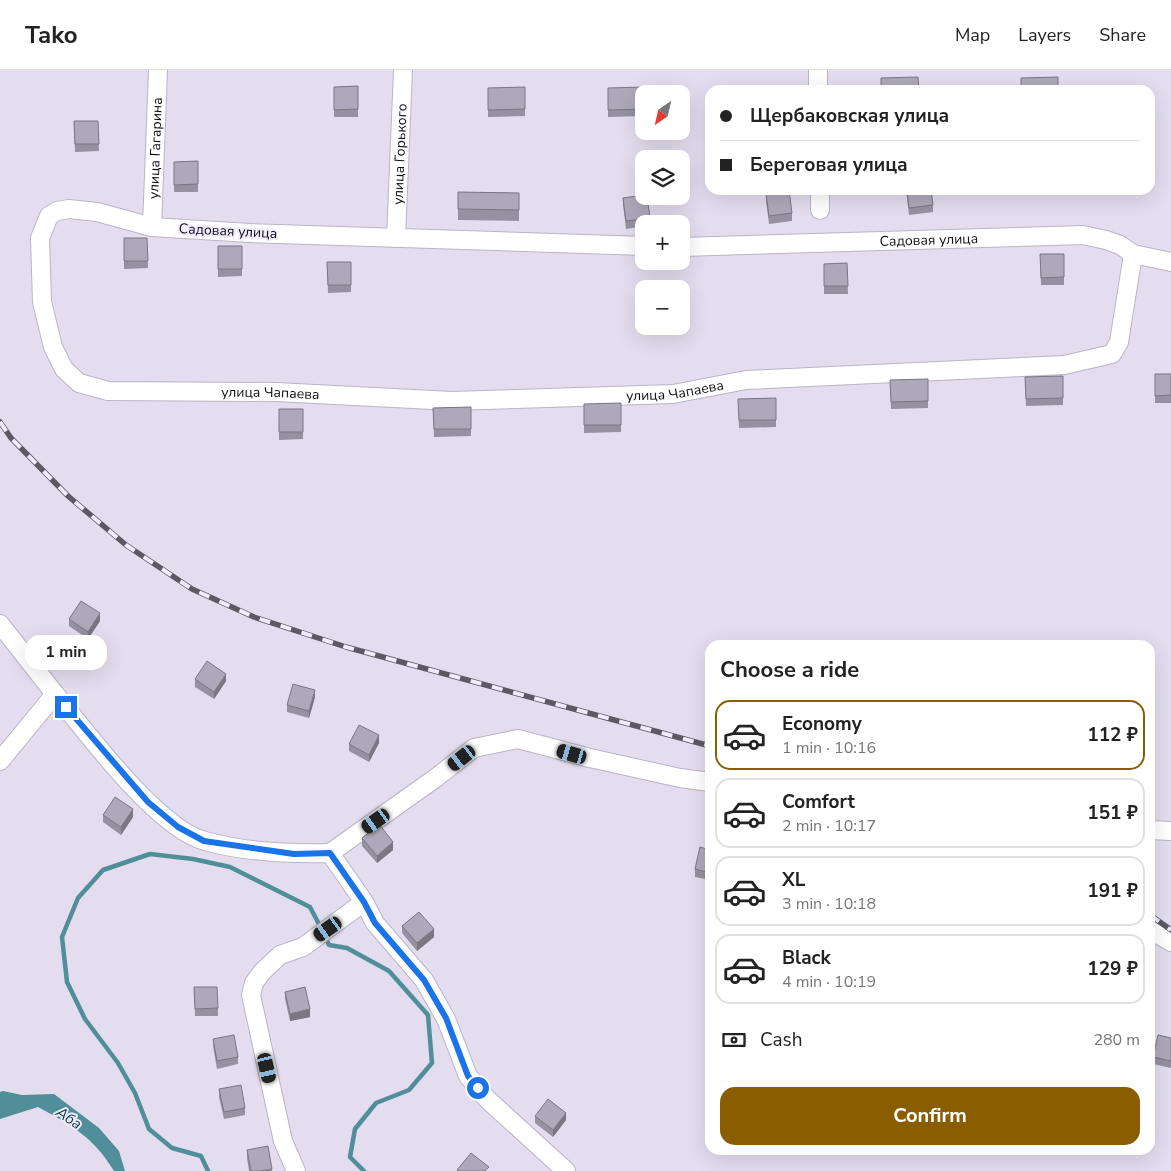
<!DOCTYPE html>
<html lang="en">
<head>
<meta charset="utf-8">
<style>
  :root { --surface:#fff; --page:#f6f6f6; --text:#222; --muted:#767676; --line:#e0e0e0; --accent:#8a5e00 }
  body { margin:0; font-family:"Nunito Sans",sans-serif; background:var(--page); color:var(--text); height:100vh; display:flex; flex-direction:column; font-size:19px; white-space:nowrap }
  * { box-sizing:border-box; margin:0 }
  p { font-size:16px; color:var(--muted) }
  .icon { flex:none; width:28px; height:28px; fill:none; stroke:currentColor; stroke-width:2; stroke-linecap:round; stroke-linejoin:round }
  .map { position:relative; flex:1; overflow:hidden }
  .panel { position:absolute; left:705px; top:570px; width:450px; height:515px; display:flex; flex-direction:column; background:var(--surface); border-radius:15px; box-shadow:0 5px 20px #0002 }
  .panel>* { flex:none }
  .banner { position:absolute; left:705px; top:15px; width:450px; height:110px; border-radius:15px; box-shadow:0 5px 20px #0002; display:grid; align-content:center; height:110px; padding:0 15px; background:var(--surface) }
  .needle { width:32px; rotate:214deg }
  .tools { position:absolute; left:635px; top:15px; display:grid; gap:10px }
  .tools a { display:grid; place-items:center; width:55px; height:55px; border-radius:10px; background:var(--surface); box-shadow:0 5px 20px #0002; font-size:25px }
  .end { position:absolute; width:22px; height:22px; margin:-11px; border:6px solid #1a73e8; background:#fff; box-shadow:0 0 0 2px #fff }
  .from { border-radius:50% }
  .bubble { position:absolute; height:35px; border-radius:15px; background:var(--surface); box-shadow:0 5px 20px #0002; font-size:16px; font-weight:700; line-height:35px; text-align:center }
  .car { position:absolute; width:15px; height:30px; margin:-15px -8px; border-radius:6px; box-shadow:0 0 4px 1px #0007; background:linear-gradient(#222 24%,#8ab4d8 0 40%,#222 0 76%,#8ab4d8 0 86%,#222 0) }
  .banner b { display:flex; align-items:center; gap:18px; height:48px; font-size:19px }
  .banner b+b { border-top:1px solid var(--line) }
  .banner i { width:12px; height:12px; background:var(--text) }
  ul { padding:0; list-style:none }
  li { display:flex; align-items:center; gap:15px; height:70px; margin:0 10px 8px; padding:0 5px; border:2px solid var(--line); border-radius:15px }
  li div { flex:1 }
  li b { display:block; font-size:19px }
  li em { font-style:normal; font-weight:700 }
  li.selected { border-color:var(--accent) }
  li>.icon { width:45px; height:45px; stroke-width:1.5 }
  h2 { padding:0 15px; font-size:22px; line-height:60px }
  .pay { display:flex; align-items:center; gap:12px; height:55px; padding:0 15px; font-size:19px }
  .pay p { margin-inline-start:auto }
  .cta { display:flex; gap:10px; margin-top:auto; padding:10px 15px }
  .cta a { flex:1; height:58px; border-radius:15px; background:var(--accent); color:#fff; font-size:20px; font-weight:700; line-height:58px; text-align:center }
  header { display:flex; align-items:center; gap:30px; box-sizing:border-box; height:70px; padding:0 25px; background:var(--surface); border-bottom:1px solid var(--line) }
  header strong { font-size:24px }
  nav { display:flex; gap:28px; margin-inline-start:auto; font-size:18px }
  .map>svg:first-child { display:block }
</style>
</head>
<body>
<header>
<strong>Tako</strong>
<nav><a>Map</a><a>Layers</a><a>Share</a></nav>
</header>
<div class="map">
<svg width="1171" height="1101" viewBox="0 0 1171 1101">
  <rect width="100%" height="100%" fill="#e3ddef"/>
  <!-- water -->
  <path fill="#508e99" d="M3,1021L22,1025L54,1024L99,1058L119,1081L125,1101H114C93,1067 73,1056 38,1037L0,1049V1022Z"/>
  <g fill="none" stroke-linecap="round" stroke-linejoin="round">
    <!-- stream -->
    <path stroke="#508e99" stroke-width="4.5" d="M324,865L329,875L347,878L389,901L428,945L432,993L409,1020L376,1033L355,1059L350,1087L364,1101
      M208,1101L201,1086L172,1078L149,1059L135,1023L118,993L85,949L67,912L62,867L78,828L103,800L150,784L193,789L230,797L310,837L321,858"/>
    <defs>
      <g id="minor">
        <path d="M818,0V20"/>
        <path d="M820,120V140"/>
        <path id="s1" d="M152,157L158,0"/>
        <path id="s2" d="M396,168L403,0"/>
        <path id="s3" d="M644,176L250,163L152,157L97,142L69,139L57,141L49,146L40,168L42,232L53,277L64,299L79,313L108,321L276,322L452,331L673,324L746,310L1064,295L1112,284L1119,272L1133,184"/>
        <path id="s4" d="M681,177L1083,165L1106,170L1120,175L1133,184L1171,192"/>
        <path d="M0,554L55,624"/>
        <path d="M0,691L55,624C87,663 158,759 205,771C244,782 290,784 330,783L364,832L303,877L280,885L262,902L254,913L251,925L283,1071L296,1101"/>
        <path d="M1150,760L1171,761"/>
        <path d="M330,783L437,707L474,678L518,669L590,688L680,708L710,712"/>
        <path d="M364,832L375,853L424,910L446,949L468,1006L487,1029L566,1101"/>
        <path d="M1150,860L1171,872"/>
      </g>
    </defs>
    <!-- minor casing -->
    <use href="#minor" stroke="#bab5c6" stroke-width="20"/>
    <!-- minor -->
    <use href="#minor" stroke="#fff" stroke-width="18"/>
    <defs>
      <path id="rail" d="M0,352L11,368L68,426L126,475L192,519L254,547L346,577L710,676
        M1150,845L1171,860"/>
    </defs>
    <!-- rail casing -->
    <use href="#rail" stroke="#5d5964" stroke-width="5.5"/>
    <!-- rail -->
    <use href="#rail" stroke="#f0ebfd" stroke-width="4" stroke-dasharray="11" stroke-linecap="butt"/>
  </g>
  <!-- wall -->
  <path fill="#9691a0" d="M358,16V47H334V17Z
    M525,17V46L488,47V18Z
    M608,18L644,24V46L608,47Z
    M74,51H98L99,81L75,82Z
    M198,91V122H174V92Z
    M906,120H931L933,135V142L909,145Z
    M458,122L519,123V151L458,150Z
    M766,124L792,143V151L769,154L766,131Z
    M623,128L650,148V154H644V156L626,159L623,135Z
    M124,168H147L148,198L124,199Z
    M218,176H242V206L218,207Z
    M1040,184H1064V215H1041Z
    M327,192H351V222L328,223Z
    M847,193L848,224H824V194Z
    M1155,304H1171V333H1155Z
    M1063,306V335L1026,336L1025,307Z
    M928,309V338L891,339L890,310Z
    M776,328V357L739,358L738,329Z
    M621,333V362L584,363V334Z
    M471,337V366L434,367L433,338Z
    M279,339H303V369L279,370Z
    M69,549L100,551L88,569L69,556Z
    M195,609L226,611L214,629L195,617Z
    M315,627L309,648L287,642V635Z
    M379,673L369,692L349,681V674Z
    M103,745L133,747L121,765L103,752Z
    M362,768L393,780L377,793L362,776Z
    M710,780V810L695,807V799Z
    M402,856L434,867L417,881L402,863Z
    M194,917L218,938V946H195Z
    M285,922L310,947L290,951L285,929Z
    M1171,968V998L1153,994V987Z
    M213,969L238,987V994L217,999L213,976Z
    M219,1019L245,1038V1045L224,1049L219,1027Z
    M535,1046L566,1050L553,1067L535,1053Z
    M247,1080L272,1099V1101H249L247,1088Z"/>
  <!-- shaded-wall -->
  <path fill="#7a7682" d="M100,543V551L88,569V562Z
    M226,604V611L214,629V622Z
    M315,620V627L309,648V641Z
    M379,665V673L369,692V685Z
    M133,739V747L121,765V757Z
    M393,772V780L377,793V786Z
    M434,859V867L417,881V873Z
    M310,939V947L290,951V944Z
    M566,1043V1050L553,1067V1060Z"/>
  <!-- building -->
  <path fill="#aea9ba" stroke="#7a7682" d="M918,7L919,20H881V8Z
    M1058,7V20H1021V8Z
    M358,16V39L334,40V17Z
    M525,17V39L488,40V18Z
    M645,17V24H644V39L608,40V18Z
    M737,17H774L775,20H737Z
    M74,51H98L99,74H75Z
    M198,91V114L174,115V92Z
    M789,120L792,143L769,146L766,124Z
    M907,120H931L933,135L909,138Z
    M458,122L519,123V140L458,139Z
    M644,125V126H647L650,148L626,151L623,128Z
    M124,168H147L148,191H124Z
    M218,176H242V199H218Z
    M1040,184H1064V207L1041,208Z
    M327,192H351V215H328Z
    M847,193L848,216H824V194Z
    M1155,304H1171V325L1155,326Z
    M1063,306V328L1026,329L1025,307Z
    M928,309V331L891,332L890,310Z
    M776,328V350H739L738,329Z
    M621,333V355H584V334Z
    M471,337V359H434L433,338Z
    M279,339H303V362H279Z
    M81,531L100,543L88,562L69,549Z
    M207,591L226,604L214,622L195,609Z
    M293,614L315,620L309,641L287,635Z
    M359,655L379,665L369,685L349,674Z
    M115,727L133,739L121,757L103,745Z
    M379,754L393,772L377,786L362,768Z
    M700,777L710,780V803L695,799Z
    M419,842L434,859L417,873L402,856Z
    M194,917H217L218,938L195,939Z
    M305,917L310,939L290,944L285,922Z
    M234,965L238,987L217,991L213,969Z
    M1158,965L1171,968V991L1153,987Z
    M241,1015L245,1038L224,1042L219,1019Z
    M548,1029L566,1043L553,1060L535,1046Z
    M268,1076L272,1099L260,1101H251L247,1080Z
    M471,1083L489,1097L485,1101H459L457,1100Z"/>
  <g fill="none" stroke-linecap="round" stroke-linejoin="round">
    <!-- route -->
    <path stroke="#1a73e8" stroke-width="6" d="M66,637L148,732L178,757L204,771L294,784L330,783L364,832L375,853L424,910L446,948L468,1006L478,1018"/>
  </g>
  <g text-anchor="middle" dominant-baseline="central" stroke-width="4" stroke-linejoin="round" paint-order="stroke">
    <!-- street labels -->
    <g font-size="14" fill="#0f0d13" stroke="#f0ebfd">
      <text stroke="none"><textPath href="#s1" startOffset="79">улица Гагарина</textPath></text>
      <text stroke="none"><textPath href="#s2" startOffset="84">улица Горького</textPath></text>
      <text transform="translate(228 161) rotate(3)">Садовая улица</text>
      <text stroke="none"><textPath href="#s4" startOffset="248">Садовая улица</textPath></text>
      <text stroke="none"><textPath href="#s3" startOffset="1376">улица Чапаева</textPath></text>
      <text stroke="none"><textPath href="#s3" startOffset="971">улица Чапаева</textPath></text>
    </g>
    <!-- water labels -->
    <g font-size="15" font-style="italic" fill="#003c44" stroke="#f0ebfd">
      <text transform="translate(69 1048) rotate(34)">Аба</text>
    </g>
  </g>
</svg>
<div class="tools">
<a><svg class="needle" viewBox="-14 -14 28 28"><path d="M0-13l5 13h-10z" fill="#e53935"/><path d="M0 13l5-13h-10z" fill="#767676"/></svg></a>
<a><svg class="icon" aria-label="layers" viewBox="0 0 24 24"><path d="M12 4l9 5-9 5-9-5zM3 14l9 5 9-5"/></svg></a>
<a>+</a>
<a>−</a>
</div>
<i class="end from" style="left:478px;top:1018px"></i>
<i class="end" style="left:66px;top:637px"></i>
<div class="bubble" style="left:25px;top:565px;width:82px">1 min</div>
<i class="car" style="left:572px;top:684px;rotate:286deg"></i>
<i class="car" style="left:462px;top:688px;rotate:232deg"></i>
<i class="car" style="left:376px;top:751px;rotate:235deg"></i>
<i class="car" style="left:328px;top:859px;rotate:235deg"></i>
<i class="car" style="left:267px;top:998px;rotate:167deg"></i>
<div class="banner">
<b><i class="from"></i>Щербаковская улица</b>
<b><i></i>Береговая улица</b>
</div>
<section class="panel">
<h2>Choose a ride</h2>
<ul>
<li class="selected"><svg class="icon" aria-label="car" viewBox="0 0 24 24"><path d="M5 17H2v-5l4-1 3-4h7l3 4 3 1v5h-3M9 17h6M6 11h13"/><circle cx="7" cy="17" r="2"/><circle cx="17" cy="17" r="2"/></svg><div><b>Economy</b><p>1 min · 10:16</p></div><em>112 ₽</em></li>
<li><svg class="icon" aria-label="car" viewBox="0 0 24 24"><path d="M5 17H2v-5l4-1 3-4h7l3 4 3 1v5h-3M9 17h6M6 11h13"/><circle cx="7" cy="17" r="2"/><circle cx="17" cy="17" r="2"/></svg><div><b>Comfort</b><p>2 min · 10:17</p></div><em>151 ₽</em></li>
<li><svg class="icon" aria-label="car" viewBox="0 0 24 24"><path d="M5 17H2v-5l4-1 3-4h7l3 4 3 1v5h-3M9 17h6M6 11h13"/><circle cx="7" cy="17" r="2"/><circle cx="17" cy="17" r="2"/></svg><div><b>XL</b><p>3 min · 10:18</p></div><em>191 ₽</em></li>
<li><svg class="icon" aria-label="car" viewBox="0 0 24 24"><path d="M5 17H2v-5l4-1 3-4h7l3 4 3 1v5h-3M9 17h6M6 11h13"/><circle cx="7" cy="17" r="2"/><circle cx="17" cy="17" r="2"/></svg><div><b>Black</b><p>4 min · 10:19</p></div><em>129 ₽</em></li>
</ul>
<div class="pay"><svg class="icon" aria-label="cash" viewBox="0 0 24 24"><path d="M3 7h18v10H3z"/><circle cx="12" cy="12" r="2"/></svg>Cash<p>280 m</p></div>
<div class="cta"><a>Confirm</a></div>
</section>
</div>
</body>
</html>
